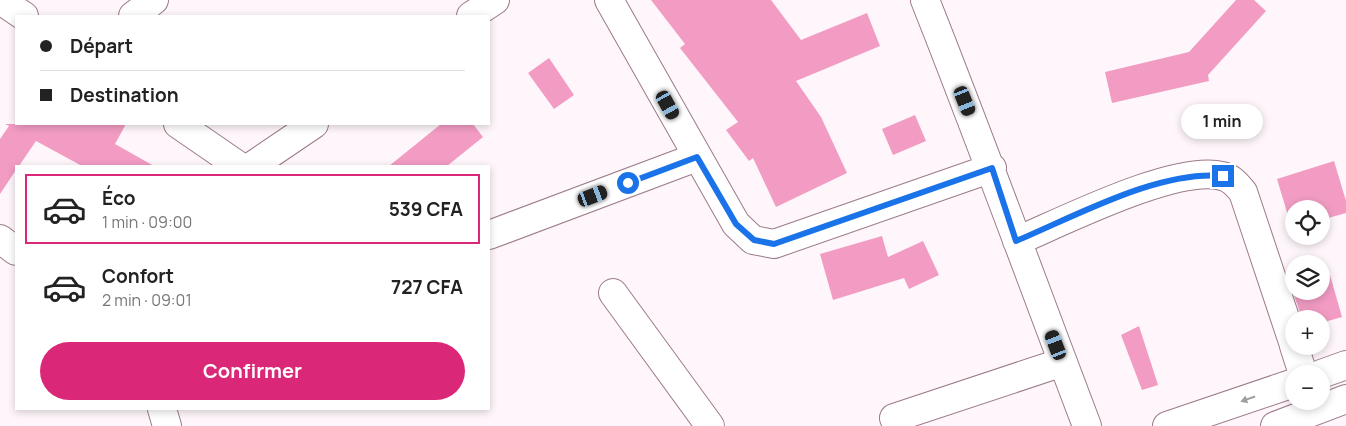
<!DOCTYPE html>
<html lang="fr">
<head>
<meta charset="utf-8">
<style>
  :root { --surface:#fff; --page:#f2f2f2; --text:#222; --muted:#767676; --line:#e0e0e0; --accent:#db2777 }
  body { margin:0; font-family:Manrope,sans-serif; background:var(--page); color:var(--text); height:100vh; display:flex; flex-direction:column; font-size:19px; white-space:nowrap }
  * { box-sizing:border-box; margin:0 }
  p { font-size:16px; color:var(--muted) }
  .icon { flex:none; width:28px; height:28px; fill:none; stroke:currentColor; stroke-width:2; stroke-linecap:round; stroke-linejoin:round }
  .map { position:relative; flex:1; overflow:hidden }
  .details { position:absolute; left:15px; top:165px; width:475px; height:245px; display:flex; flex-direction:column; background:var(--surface); border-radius:0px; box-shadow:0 2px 8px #0003 }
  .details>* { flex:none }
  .hud { position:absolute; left:15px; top:15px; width:475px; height:110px; border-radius:0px; box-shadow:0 2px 8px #0003; display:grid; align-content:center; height:110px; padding:0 25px; background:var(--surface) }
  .tools { position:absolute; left:1285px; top:200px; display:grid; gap:10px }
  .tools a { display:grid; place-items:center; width:45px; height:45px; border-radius:50%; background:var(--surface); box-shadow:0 2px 8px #0003; font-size:25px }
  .end { position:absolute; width:22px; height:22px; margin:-11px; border:6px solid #1a73e8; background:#fff; box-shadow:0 0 0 2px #fff }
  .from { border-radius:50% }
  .bubble { position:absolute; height:35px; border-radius:18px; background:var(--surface); box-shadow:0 2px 8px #0003; font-size:16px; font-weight:700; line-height:35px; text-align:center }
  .car { position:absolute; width:15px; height:30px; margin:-15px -8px; border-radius:6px; box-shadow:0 0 4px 1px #0007; background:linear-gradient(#222 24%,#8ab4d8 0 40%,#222 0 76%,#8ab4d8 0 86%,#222 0) }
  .hud b { display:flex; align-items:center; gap:18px; height:48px; font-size:19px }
  .hud b+b { border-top:1px solid var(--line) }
  .hud i { width:12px; height:12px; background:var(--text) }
  ul { padding:9px 0 0; list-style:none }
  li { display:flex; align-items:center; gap:15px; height:70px; margin:0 10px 8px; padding:0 15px; border:2px solid transparent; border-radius:0px }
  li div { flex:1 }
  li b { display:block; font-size:19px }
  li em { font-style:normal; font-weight:700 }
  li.current { border-color:var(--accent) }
  li>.icon { width:45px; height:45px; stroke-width:1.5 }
  .button { display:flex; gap:10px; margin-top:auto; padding:10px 25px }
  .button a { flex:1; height:58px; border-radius:30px; background:var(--accent); color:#fff; font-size:20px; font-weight:700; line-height:58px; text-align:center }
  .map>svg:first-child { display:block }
</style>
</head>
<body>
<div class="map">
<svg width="1346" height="426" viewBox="0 0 1346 426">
  <rect width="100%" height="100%" fill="#fef6fa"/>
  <!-- building -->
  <path fill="#f29cc3" d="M651,0H771L801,40L867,13L880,46L796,81L821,117L847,173L776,207L753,158L749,161L726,130L738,122L680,48L685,44Z
    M1236,0H1254L1266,11L1208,75L1209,81L1112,103L1105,72L1189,52Z
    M549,58L574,95L554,109L528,73Z
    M915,115L926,141L893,155L882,129Z
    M5,124H126L115,144L154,166H82L36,141L19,166H16V170L0,194V139L9,126Z
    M441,124H473L483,137L447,166H389Z
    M1334,161L1346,201V213L1321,220V209H1294L1292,229L1277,179Z
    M882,236L888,257L923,241L939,275L909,289L904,278L833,300L820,254Z
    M1330,275L1342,317L1321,323V319H1302L1291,286L1294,285V291H1321V277Z
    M1139,326L1158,385L1142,390L1121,335Z"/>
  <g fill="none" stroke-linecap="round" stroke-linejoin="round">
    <defs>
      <path id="minor" d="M0,0L24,16
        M609,0L736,224L753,240L774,244L992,168
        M925,0C981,141 1033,284 1087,426
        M133,16L154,0
        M471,16L495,0
        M178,124L239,166
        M252,166L314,124
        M489,235L697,157
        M0,239L16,251
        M1017,241C1062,222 1176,164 1222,176C1232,178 1237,185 1243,192L1294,345
        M613,293L710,426
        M1294,346L1303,374
        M162,409L167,426
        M894,418L1063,362"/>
      <path id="major" d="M1321,374L1346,365
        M1167,426L1294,383
        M1275,426L1346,399"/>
    </defs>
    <!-- minor casing -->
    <use href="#minor" stroke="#9c7a89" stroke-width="30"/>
    <!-- major casing -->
    <use href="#major" stroke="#9c7a89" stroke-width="30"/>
    <!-- minor -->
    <use href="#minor" stroke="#fff" stroke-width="28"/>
    <!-- major -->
    <use href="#major" stroke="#fff" stroke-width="28"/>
  </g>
  <!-- one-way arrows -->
  <defs><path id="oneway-solid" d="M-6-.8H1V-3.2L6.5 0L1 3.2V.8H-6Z" transform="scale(1.25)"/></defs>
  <use fill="#a19c9e" href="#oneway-solid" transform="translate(1248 399) rotate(161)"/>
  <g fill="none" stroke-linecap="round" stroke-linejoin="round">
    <!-- route -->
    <path stroke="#1a73e8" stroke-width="6" d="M628,183L697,157L736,224L754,240L774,244L992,168L1016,241C1076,216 1158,170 1223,176"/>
  </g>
</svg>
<div class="tools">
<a><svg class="icon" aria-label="locate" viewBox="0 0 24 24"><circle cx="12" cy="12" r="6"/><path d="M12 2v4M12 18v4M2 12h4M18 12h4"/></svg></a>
<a><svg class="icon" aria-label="layers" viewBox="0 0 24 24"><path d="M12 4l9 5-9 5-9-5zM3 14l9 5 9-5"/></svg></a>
<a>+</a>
<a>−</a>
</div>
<i class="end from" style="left:628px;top:183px"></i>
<i class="end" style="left:1223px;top:176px"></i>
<div class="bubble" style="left:1181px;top:104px;width:82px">1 min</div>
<i class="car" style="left:965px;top:101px;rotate:158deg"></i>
<i class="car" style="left:668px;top:105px;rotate:151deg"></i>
<i class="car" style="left:593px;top:196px;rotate:69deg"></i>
<i class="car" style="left:1056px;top:345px;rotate:339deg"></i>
<div class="hud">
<b><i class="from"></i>Départ</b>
<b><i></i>Destination</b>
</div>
<section class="details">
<ul>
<li class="current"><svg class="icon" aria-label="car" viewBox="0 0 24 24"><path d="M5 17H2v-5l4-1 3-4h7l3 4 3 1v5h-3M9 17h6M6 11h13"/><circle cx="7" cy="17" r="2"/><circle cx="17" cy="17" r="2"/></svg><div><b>Éco</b><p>1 min · 09:00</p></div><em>539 CFA</em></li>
<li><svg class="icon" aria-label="car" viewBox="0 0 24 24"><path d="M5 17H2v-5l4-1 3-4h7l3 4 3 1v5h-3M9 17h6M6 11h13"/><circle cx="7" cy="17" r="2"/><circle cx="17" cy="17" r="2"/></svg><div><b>Confort</b><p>2 min · 09:01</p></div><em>727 CFA</em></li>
</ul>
<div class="button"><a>Confirmer</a></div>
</section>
</div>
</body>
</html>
